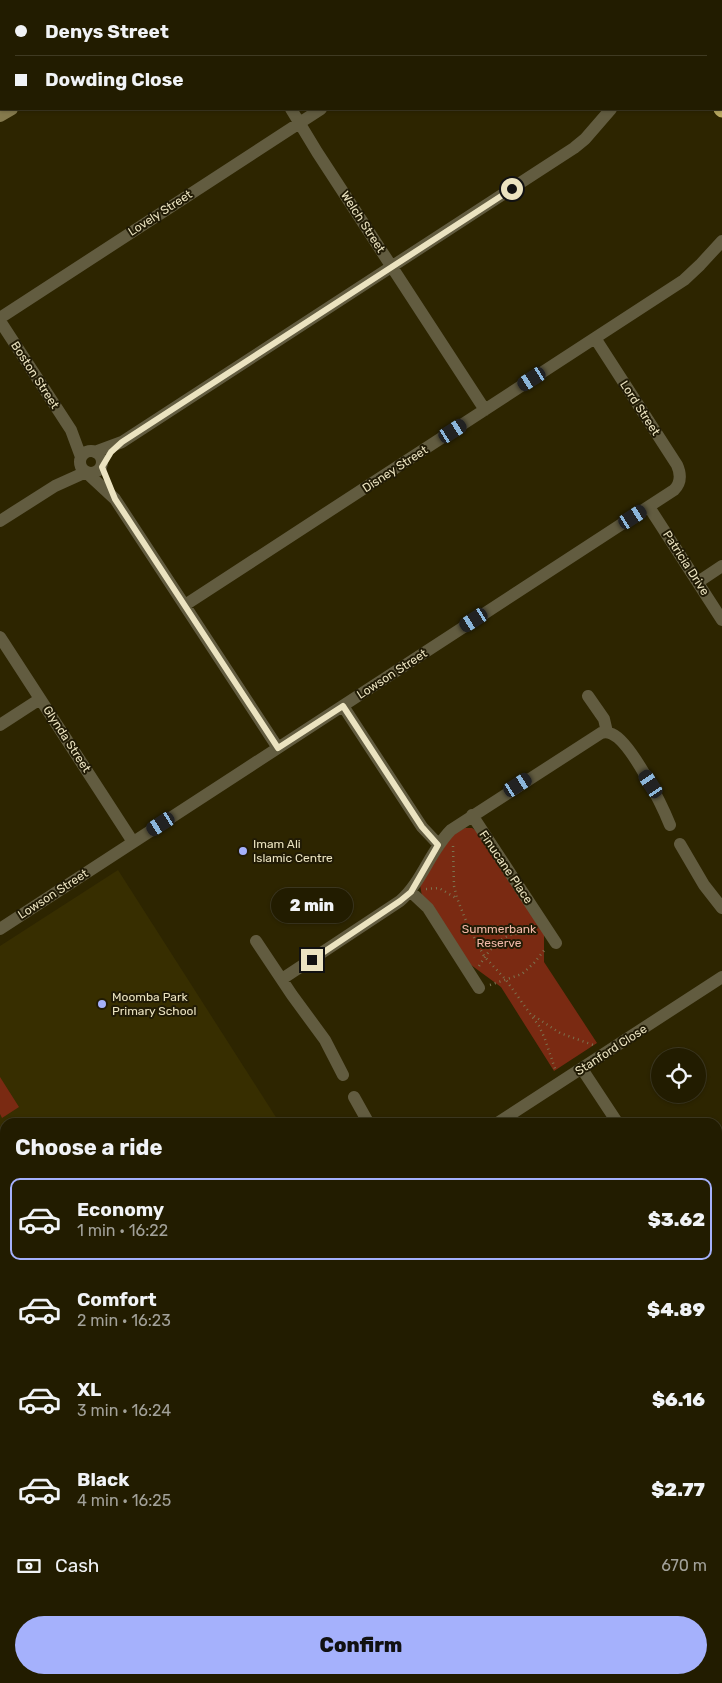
<!DOCTYPE html>
<html lang="en">
<head>
<meta charset="utf-8">
<style>
  :root { --surface:#221c00; --page:#2e290f; --text:#f1f3f6; --muted:#a2a199; --line:#3f3a22; --accent:#a5b1fc }
  body { margin:0; font-family:Rubik,sans-serif; background:var(--page); color:var(--text); height:100vh; display:flex; flex-direction:column; font-size:19px; white-space:nowrap }
  * { box-sizing:border-box; margin:0 }
  p { font-size:16px; color:var(--muted) }
  .icon { flex:none; width:28px; height:28px; fill:none; stroke:currentColor; stroke-width:2; stroke-linecap:round; stroke-linejoin:round }
  .map { position:relative; flex:1; overflow:hidden }
  .side { position:absolute; left:0px; top:1118px; width:722px; height:566px; display:flex; flex-direction:column; background:var(--surface); border-radius:15px 15px 0 0; box-shadow:0 1px 4px #0004,0 0 0 1px var(--line) }
  .side>* { flex:none }
  .hud { position:absolute; left:0px; top:0px; width:722px; height:110px; box-shadow:0 1px 4px #0004,0 0 0 1px var(--line); display:grid; align-content:center; height:110px; padding:0 15px; background:var(--surface) }
  .buttons { position:absolute; left:651px; top:1048px; display:grid; gap:10px }
  .buttons a { display:grid; place-items:center; width:55px; height:55px; border-radius:50%; background:var(--surface); box-shadow:0 1px 4px #0004,0 0 0 1px var(--line); font-size:25px }
  .end { position:absolute; width:22px; height:22px; margin:-11px; border:6px solid #ebe3c0; background:#111; box-shadow:0 0 0 2px #111 }
  .from { border-radius:50% }
  .bubble { position:absolute; height:35px; border-radius:18px; background:var(--surface); box-shadow:0 1px 4px #0004,0 0 0 1px var(--line); font-size:16px; font-weight:800; line-height:35px; text-align:center }
  .car { position:absolute; width:15px; height:30px; margin:-15px -8px; border-radius:6px; box-shadow:0 0 4px 1px #0007; background:linear-gradient(#222 24%,#8ab4d8 0 40%,#222 0 76%,#8ab4d8 0 86%,#222 0) }
  .hud b { display:flex; align-items:center; gap:18px; height:48px; font-size:19px }
  .hud b+b { border-top:1px solid var(--line) }
  .hud i { width:12px; height:12px; background:var(--text) }
  ul { padding:0; list-style:none }
  li { display:flex; align-items:center; gap:15px; height:82px; margin:0 10px 8px; padding:0 5px; border:2px solid transparent; border-radius:10px }
  li div { flex:1 }
  li b { display:block; font-size:19px }
  li em { font-style:normal; font-weight:800 }
  li.active { border-color:var(--accent) }
  li>.icon { width:45px; height:45px; stroke-width:1.5 }
  h2 { padding:0 15px; font-size:22px; line-height:60px }
  .pay { display:flex; align-items:center; gap:12px; height:55px; padding:0 15px; font-size:19px }
  .pay p { margin-inline-start:auto }
  .cta { display:flex; gap:10px; margin-top:auto; padding:10px 15px }
  .cta a { flex:1; height:58px; border-radius:30px; background:var(--accent); color:#111; font-size:20px; font-weight:800; line-height:58px; text-align:center }
  .map>svg:first-child { display:block }
</style>
</head>
<body>
<div class="map">
<svg width="722" height="1683" viewBox="0 0 722 1683">
  <rect width="100%" height="100%" fill="#2d2500"/>
  <!-- built -->
  <path fill="#372e00" d="M118,870L279,1122H5V1295L0,1298V946Z
    M180,1679H243L246,1683H174Z"/>
  <!-- green -->
  <path fill="#7a2a12" d="M465,828H472L478,832L544,932V962L597,1043L554,1071L501,987L471,965L422,896L420,885L452,835Z
    M0,1077L19,1107L2,1118L0,1114Z
    M109,1679H180L174,1683H103Z"/>
  <g fill="none" stroke-linecap="round" stroke-linejoin="round">
    <!-- path -->
    <path stroke="#7c7450" stroke-width="2.5" stroke-dasharray="1 4" stroke-linecap="butt" d="M639,1V0
      M453,846L454,886L457,898L468,926L484,956L506,980L539,1026L545,1039L556,1072
      M426,889L439,888L456,898
      M479,966C487,953 496,941 510,935C518,933 527,933 534,930
      M490,985L522,974L534,963L546,948
      M534,1016L560,1033L596,1046
      M168,1683L176,1679"/>
    <!-- lane -->
    <path stroke="#625c40" stroke-width="7" d="M0,1516L5,1513"/>
    <!-- street -->
    <path stroke="#625c40" stroke-width="12" d="M221,0L222,1
      M478,1L479,0
      M291,109L317,152L485,410
      M0,318L321,109
      M0,321L71,430L81,457
      M80 462a11 11 0 1 1 22 0a11 11 0 1 1-22 0Z
      M95,452L122,442L574,148L585,139L611,109
      M87,473L115,499L278,748
      M649,507L722,620
      M0,521L55,486L86,472
      M698,582L722,566
      M185,605L684,280L700,265L722,241
      M0,637L133,842
      M588,696L604,719L607,732
      M343,706L422,827L439,845
      M0,725L40,699
      M472,815L556,943
      M680,844L704,885L722,908
      M411,892L428,908L479,988
      M0,929L674,490C681,483 681,474 677,465L595,338
      M256,941L292,995L325,1040L343,1075
      M282,979L400,901C422,882 430,851 451,830L601,733C604,732 608,732 612,734C631,742 662,805 670,825
      M582,1069L617,1122
      M354,1097L368,1122
      M499,1122L722,977
      M718,1442L722,1449
      M0,1528L5,1536
      M718,1590L722,1587
      M54,1679L57,1683
      M260,1679L263,1683
      M667,1679L670,1683
      M575,1683L582,1679"/>
    <!-- secondary -->
    <path stroke="#857a4d" stroke-width="12" d="M177,1L179,0
      M0,116L12,109
      M718,1175L722,1172
      M0,1642L5,1639"/>
    <!-- highway -->
    <path stroke="#b7a75f" stroke-width="15" d="M598,0L600,1
      M675,0L677,1
      M721,41L722,42
      M721,109L722,110"/>
  </g>
  <g fill="none" stroke-linecap="round" stroke-linejoin="round">
    <!-- route -->
    <path stroke="#ebe3c0" stroke-width="6" d="M312,960L400,901L411,892L438,845L422,827L343,706L278,748L115,499L102,467L111,452L122,442L512,189"/>
  </g>
  <!-- markers -->
  <g fill="#a5b1fc" stroke="#211b05" stroke-width="2">
    <circle cx="243" cy="851" r="5"/>
    <circle cx="102" cy="1004" r="5"/>
  </g>
  <g text-anchor="middle" dominant-baseline="central" stroke-width="4" stroke-linejoin="round" paint-order="stroke">
    <!-- street labels -->
    <g font-size="12" fill="#ebe3c0" stroke="#211b05">
      <text transform="translate(160 213) rotate(-33)">Lovely Street</text>
      <text transform="translate(363 222) rotate(57)">Welch Street</text>
      <text transform="translate(35 375) rotate(57)">Boston Street</text>
      <text transform="translate(640 408) rotate(57)">Lord Street</text>
      <text transform="translate(395 469) rotate(-33)">Disney Street</text>
      <text transform="translate(686 563) rotate(57)">Patricia Drive</text>
      <text transform="translate(392 674) rotate(-33)">Lowson Street</text>
      <text transform="translate(67 739) rotate(57)">Glynda Street</text>
      <text transform="translate(506 867) rotate(56)">Finucane Place</text>
      <text transform="translate(53 894) rotate(-33)">Lowson Street</text>
      <text transform="translate(611 1050) rotate(-33)">Stanford Close</text>
    </g>
    <!-- poi labels -->
    <g font-size="12" fill="#ebe3c0" stroke="#211b05" text-anchor="start">
      <text x="253" y="844">Imam Ali<tspan x="253" dy="14">Islamic Centre</tspan></text>
      <text x="112" y="997">Moomba Park<tspan x="112" dy="14">Primary School</tspan></text>
    </g>
    <!-- park labels -->
    <g font-size="12" fill="#f2b8a8" stroke="#211b05">
      <text x="499" y="929">Summerbank<tspan x="499" dy="14">Reserve</tspan></text>
    </g>
  </g>
</svg>
<div class="buttons">
<a><svg class="icon" aria-label="locate" viewBox="0 0 24 24"><circle cx="12" cy="12" r="6"/><path d="M12 2v4M12 18v4M2 12h4M18 12h4"/></svg></a>
</div>
<i class="end from" style="left:512px;top:189px"></i>
<i class="end" style="left:312px;top:960px"></i>
<div class="bubble" style="left:271px;top:888px;width:82px">2 min</div>
<i class="car" style="left:532px;top:379px;rotate:237deg"></i>
<i class="car" style="left:453px;top:431px;rotate:57deg"></i>
<i class="car" style="left:633px;top:517px;rotate:57deg"></i>
<i class="car" style="left:474px;top:620px;rotate:237deg"></i>
<i class="car" style="left:651px;top:784px;rotate:327deg"></i>
<i class="car" style="left:518px;top:785px;rotate:57deg"></i>
<i class="car" style="left:161px;top:824px;rotate:237deg"></i>
<div class="hud">
<b><i class="from"></i>Denys Street</b>
<b><i></i>Dowding Close</b>
</div>
<section class="side">
<h2>Choose a ride</h2>
<ul>
<li class="active"><svg class="icon" aria-label="car" viewBox="0 0 24 24"><path d="M5 17H2v-5l4-1 3-4h7l3 4 3 1v5h-3M9 17h6M6 11h13"/><circle cx="7" cy="17" r="2"/><circle cx="17" cy="17" r="2"/></svg><div><b>Economy</b><p>1 min · 16:22</p></div><em>$3.62</em></li>
<li><svg class="icon" aria-label="car" viewBox="0 0 24 24"><path d="M5 17H2v-5l4-1 3-4h7l3 4 3 1v5h-3M9 17h6M6 11h13"/><circle cx="7" cy="17" r="2"/><circle cx="17" cy="17" r="2"/></svg><div><b>Comfort</b><p>2 min · 16:23</p></div><em>$4.89</em></li>
<li><svg class="icon" aria-label="car" viewBox="0 0 24 24"><path d="M5 17H2v-5l4-1 3-4h7l3 4 3 1v5h-3M9 17h6M6 11h13"/><circle cx="7" cy="17" r="2"/><circle cx="17" cy="17" r="2"/></svg><div><b>XL</b><p>3 min · 16:24</p></div><em>$6.16</em></li>
<li><svg class="icon" aria-label="car" viewBox="0 0 24 24"><path d="M5 17H2v-5l4-1 3-4h7l3 4 3 1v5h-3M9 17h6M6 11h13"/><circle cx="7" cy="17" r="2"/><circle cx="17" cy="17" r="2"/></svg><div><b>Black</b><p>4 min · 16:25</p></div><em>$2.77</em></li>
</ul>
<div class="pay"><svg class="icon" aria-label="cash" viewBox="0 0 24 24"><path d="M3 7h18v10H3z"/><circle cx="12" cy="12" r="2"/></svg>Cash<p>670 m</p></div>
<div class="cta"><a>Confirm</a></div>
</section>
</div>
</body>
</html>
